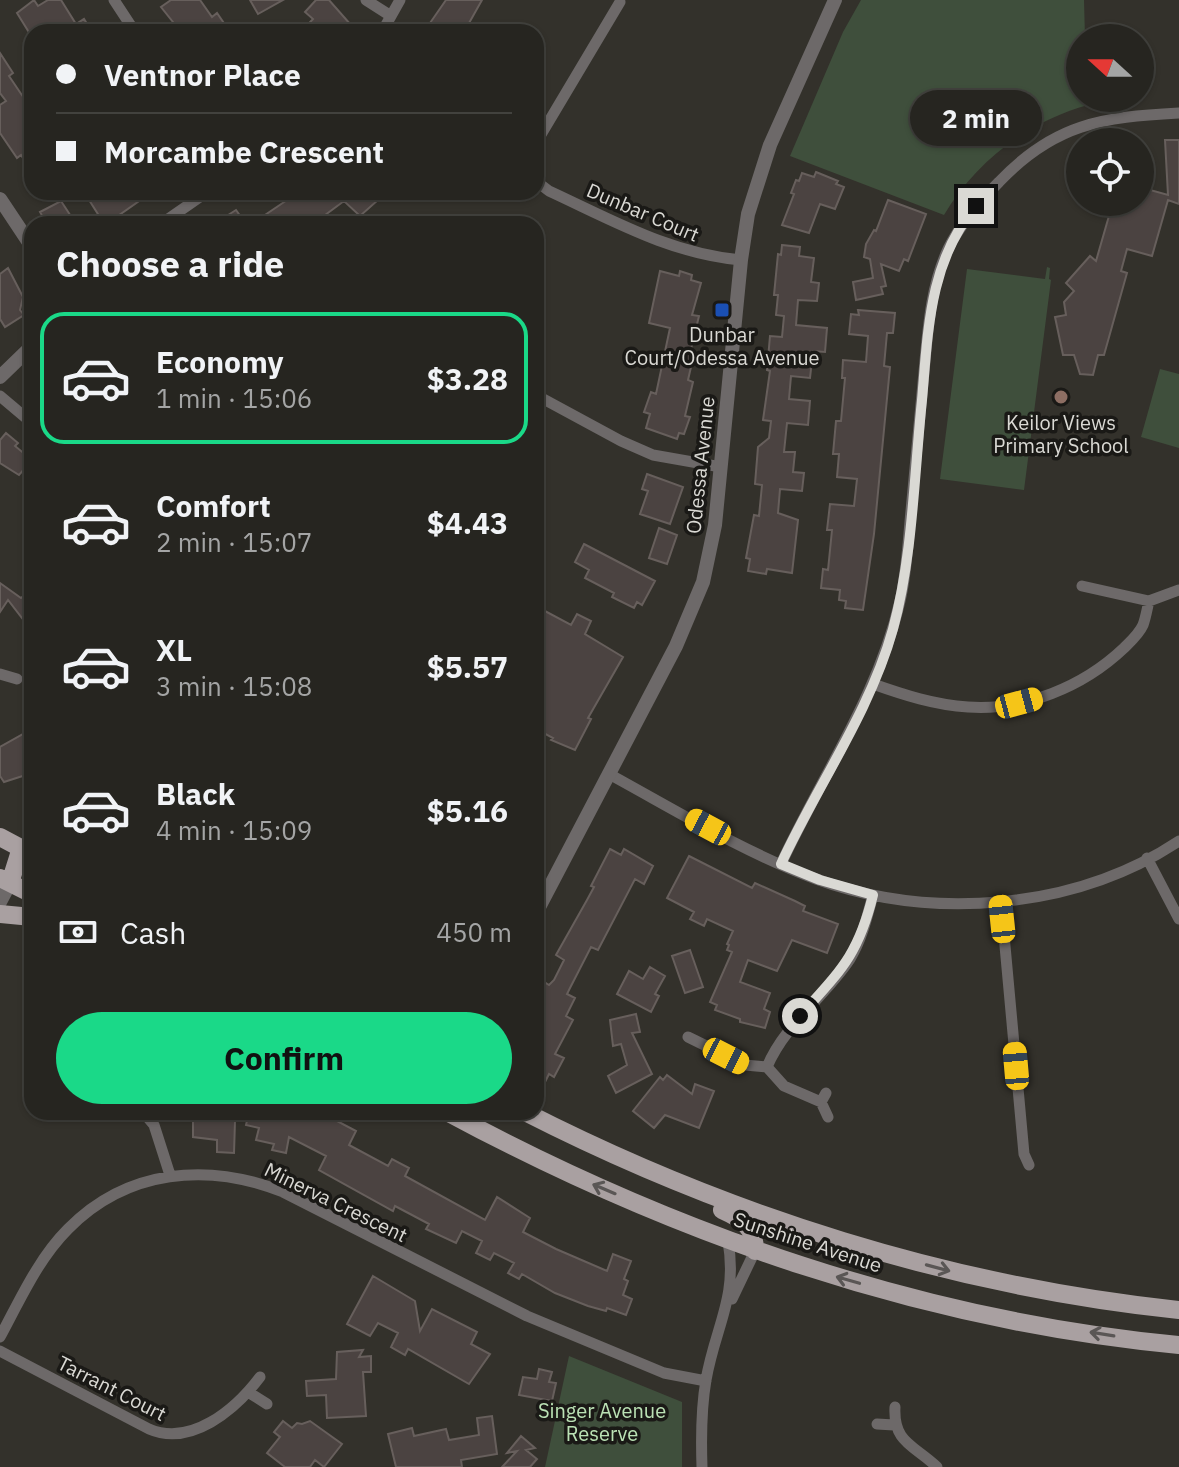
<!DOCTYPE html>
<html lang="en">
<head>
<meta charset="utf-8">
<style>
  :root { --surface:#262520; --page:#32312d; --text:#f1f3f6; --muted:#a4a5a5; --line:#42423e; --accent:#1ad988 }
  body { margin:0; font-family:"IBM Plex Sans",sans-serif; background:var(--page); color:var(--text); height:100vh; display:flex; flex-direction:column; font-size:30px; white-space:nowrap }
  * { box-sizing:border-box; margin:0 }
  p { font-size:26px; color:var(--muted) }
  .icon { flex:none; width:44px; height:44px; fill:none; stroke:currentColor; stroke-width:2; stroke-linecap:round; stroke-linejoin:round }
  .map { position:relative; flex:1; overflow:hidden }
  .details { position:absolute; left:24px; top:216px; width:520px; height:904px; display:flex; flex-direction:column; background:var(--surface); border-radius:24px; box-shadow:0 2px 6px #0004,0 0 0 2px var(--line) }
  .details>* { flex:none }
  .top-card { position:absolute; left:24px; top:24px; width:520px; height:176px; border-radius:24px; box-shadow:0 2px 6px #0004,0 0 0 2px var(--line); display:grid; align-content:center; height:176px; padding:0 32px; background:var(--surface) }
  .needle { width:52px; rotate:291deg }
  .controls { position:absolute; left:1066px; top:24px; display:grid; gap:16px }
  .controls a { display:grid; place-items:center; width:88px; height:88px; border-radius:50%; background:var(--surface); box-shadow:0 2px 6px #0004,0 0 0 2px var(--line); font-size:40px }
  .end { position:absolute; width:36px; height:36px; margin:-18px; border:10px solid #dad9d4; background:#111; box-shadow:0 0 0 4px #111 }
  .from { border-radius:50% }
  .bubble { position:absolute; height:56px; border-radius:28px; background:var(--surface); box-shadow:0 2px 6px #0004,0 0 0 2px var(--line); font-size:26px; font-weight:700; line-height:56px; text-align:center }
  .car { position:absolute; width:24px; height:48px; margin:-24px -12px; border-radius:10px; box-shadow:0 0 6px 2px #0007; background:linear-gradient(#f5c518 24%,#345 0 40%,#f5c518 0 76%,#345 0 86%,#f5c518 0) }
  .top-card b { display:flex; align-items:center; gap:28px; height:76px; font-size:30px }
  .top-card b+b { border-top:2px solid var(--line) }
  .top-card i { width:20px; height:20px; background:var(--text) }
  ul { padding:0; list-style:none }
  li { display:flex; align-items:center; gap:24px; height:132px; margin:0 16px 12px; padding:0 16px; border:4px solid transparent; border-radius:24px }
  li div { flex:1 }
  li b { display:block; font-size:30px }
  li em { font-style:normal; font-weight:700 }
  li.current { border-color:var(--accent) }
  li>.icon { width:72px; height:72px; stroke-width:1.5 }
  h2 { padding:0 32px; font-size:36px; line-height:96px }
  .pay { display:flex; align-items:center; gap:20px; height:88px; padding:0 32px; font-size:30px }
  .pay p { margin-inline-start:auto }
  .action { display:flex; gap:16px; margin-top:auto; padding:16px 32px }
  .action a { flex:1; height:92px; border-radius:48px; background:var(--accent); color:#111; font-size:32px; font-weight:700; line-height:92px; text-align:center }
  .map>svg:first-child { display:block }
</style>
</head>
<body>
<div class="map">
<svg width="1179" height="1467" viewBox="0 0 1179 1467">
  <rect width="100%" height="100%" fill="#33312b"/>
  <!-- green -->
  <path fill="#3f4f3c" d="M861,0H1084L1085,38H1080V98H1088V105C1029,121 975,162 944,215L790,156L843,32Z
    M1047,267L1050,268L1049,279L1051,280L1024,490L940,479L967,269L1045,279Z
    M1160,369L1179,374V448L1141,437Z
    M569,1356L682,1402V1467H545Z"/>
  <!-- building -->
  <path fill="#4b4341" stroke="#675f5c" stroke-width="2" d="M34,0L38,6L48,0H61L76,24L84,19L92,32L30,34L17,13Z
    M171,0H200L212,17L217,13L230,32H181L161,7Z
    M250,0H283L258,14Z
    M316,0H329L351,25L344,32H301L313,19L305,12Z
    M446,0H482L464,32H430L434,25L430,23Z
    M0,53L13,73L9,76L32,110V172L21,155L17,158L0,133V105L6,101L0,93Z
    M1165,140H1179V204L1168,200L1152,256L1127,249L1121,271L1127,273L1104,355H1098L1093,375L1080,374L1074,355H1063L1055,317L1066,315L1064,302L1074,291L1066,283L1090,256L1096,261L1113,202H1140L1143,188L1168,195Z
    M816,172L838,181L836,184L844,187L835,209L820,204L809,233L782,225L794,194L791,193L796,180L799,181L802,173L814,177Z
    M84,192H152L112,220L110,217L103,222Z
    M299,192H387L360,216L344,201L313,224H271L265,215Z
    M888,200L926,214L908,261L904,259L899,271L881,264L886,286L881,287L883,294L856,300L853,282L873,278L870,259L864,257L866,244L874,230L876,231Z
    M61,201L76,224H47L40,212Z
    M236,210L246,224H214Z
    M782,245L800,247L799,256L814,258L811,282L819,283L817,301L798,300L796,325L827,328L825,352L813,351L810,378L791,376L789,399L810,401L808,425L787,423L784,452H795L793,472L804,473L802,491L780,489L778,513L798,520L792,573L767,569L766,574L748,571L750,559L746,558L754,515L759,516L762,485L755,484L758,447L769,438L771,421L763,420L770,371L767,370L770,336L782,337L784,316L776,315L778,295H774L778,254L781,255Z
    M8,268L23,297L20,310L24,315L5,327L0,319V274Z
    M660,271L679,276L680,271L692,275L691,280L701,283L692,315L699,316L690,353L694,354L688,380L693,382L685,416L690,417L684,434L679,433L677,439L646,428L650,414L644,412L651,392L656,394L670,328L649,323Z
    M858,310L895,313L893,333H887L884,366L890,367L874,534L863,610L845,608L846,601L839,600L840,590L821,588L823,569L828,570L832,530H827L830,504L854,506L857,479L837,477L839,454H833L836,421H841L845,378H842L843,360L866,362L868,336L849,334L851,314L859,315Z
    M6,433L18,443L15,446L32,460L19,475L0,463V440Z
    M647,474L683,487L670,524L640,514L648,491L642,489Z
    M659,528L677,535L667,564L649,558Z
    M584,544L655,581L642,605L637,602L634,608L612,597L614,593L585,578L589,570L575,562Z
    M0,583L21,598L32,589V631L8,600L0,612Z
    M543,610L571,625L577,614L591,621L585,634L623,657L588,718L591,719L575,750L551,740L553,738L536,729V622Z
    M32,729V773L4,782L0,776V747Z
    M610,849L621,855L624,849L653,866L644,884L635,879L598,950L591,947L570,988L567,994L575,998L566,1016L573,1020L555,1054L564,1058L554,1077L549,1074L545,1082L536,1077V991L541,980L549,985L554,980L564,960L556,955L587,900L594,887L591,886Z
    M689,856L752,888L755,883L795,901L805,906L803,911L838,924L827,953L792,940L777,971L748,960L740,982L770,993L764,1009L770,1012L765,1028L740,1022V1019L715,1010L717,1005L710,1002L732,952L727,950L729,945L727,944L733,931L707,919L704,926L690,919L694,912L667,898Z
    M690,950L703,987L685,993L672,956Z
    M650,967L665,976L655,994L659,996L651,1012L617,994L629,971L643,979Z
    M636,1014L640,1032L632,1033L652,1074L616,1093L608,1076L627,1065L621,1044L613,1046L610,1020Z
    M667,1075L692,1094L695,1084L714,1091L699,1128L665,1115L654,1128L633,1111L660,1077L663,1080Z
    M249,1112H320L356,1131L349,1145L388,1166L392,1159L409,1168L405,1176L485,1220L497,1197L530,1218L523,1232L556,1249L607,1271L613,1254L631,1261L624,1279L628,1281L623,1295L632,1299L626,1315L607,1308L606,1311L588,1306L555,1293L522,1274L519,1279L508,1273L514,1263L494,1253L490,1260L476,1253L482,1241L462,1231L456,1243L426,1229L429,1224L395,1206L393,1211L319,1170L326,1156L289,1137L286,1153L272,1150L274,1144L256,1140L259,1128L246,1125Z
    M193,1120L235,1121L234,1153L217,1152V1140L193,1137Z
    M373,1276L415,1301L420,1331L432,1309L477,1332L471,1344L490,1354L469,1384L408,1349L405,1355L391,1347L398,1333L378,1323L370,1336L347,1324Z
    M363,1350L359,1357L371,1356V1372H363L366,1416L327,1418L326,1395L307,1396L306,1381L336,1379L337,1352Z
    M539,1369L552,1372L549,1382L556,1383L552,1401L519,1395L523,1377L537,1379Z
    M492,1416L497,1454L461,1460L462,1467H396L388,1434L412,1428L414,1436L446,1429L449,1440L479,1435L477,1418Z
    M283,1421L292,1428L297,1423L302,1424L310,1421L342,1444L324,1467L315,1460L310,1467H285L267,1453L280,1437L274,1432Z
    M521,1436L535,1448L526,1450L537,1459L530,1467H502L517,1451L507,1453Z"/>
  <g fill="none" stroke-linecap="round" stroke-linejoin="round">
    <!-- minor -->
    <path stroke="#6d6969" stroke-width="11" d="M114,0L135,32
      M366,0L391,16
      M382,32L400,0
      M536,143L620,2
      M536,181L549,191C612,220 671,254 741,260
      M161,224L207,192
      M536,395L621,441L653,455L721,467
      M0,396L32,423
      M1082,586L1149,601L1179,590
      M0,674L17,679
      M873,684C904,695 935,705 968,707C1024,711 1083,687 1124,648C1131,641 1139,634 1143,625C1146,617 1147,609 1149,601
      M609,774C675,810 745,853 816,879C932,921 1075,910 1179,841
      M1147,858L1179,919
      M781,864C822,776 878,696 900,601C907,571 908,541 911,511C915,465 920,418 924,372C928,330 930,288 948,249C961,223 979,202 999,182C1054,124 1102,117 1179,113
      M1001,902L1024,1154L1029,1165
      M688,1037L745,1065L767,1067
      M767,1067C785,1024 825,997 850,959C862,939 867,917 873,895
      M767,1067L784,1086L821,1102
      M826,1093L821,1102L828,1117
      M143,1112L154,1125L170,1175
      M732,1299L755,1251
      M0,1337C20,1300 38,1259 68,1229C127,1169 208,1162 283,1192L527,1316L664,1373L706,1381
      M0,1351L149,1429C191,1447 235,1410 260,1377
      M248,1392L267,1404
      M895,1407C893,1443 914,1445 937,1467
      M877,1424L894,1425
      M702,1467C701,1438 701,1409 706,1380C715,1327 738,1298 728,1241"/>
    <!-- tertiary -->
    <path stroke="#6d6969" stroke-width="14" d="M0,199L32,247
      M0,377L32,346
      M0,902L10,883
      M536,913L676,646L703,582L715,525L741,260L748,214L770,145L835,0"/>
    <!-- primary -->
    <path stroke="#a9a0a1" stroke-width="18" d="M0,837L30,853
      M0,878L32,894
      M10,883L21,848
      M0,914L32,917
      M447,1112C673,1234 922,1321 1179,1345
      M525,1112C729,1216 951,1286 1179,1310
      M722,1210C742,1219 755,1227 755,1251"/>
  </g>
  <!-- one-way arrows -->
  <defs><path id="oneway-shaft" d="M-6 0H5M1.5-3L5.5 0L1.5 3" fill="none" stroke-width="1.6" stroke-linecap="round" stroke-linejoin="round" transform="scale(2)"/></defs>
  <g stroke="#5a5655">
    <use href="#oneway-shaft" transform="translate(604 1189) rotate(-157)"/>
    <use href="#oneway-shaft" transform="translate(938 1268) rotate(15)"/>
    <use href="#oneway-shaft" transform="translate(848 1280) rotate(-164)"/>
    <use href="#oneway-shaft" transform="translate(1102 1334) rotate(-171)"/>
  </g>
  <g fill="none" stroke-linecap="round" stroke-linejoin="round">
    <!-- route -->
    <path stroke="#dad9d4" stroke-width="10" d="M800,1016C840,971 858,956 873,895L820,880L781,864C817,786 870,712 893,629C913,555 914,476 922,400C928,332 929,261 976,206"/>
  </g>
  <!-- markers -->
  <rect fill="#1a4fb4" stroke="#1a1916" stroke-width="3" x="714" y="302" width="16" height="16" rx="4"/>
  <circle fill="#8d6e63" stroke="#1a1916" stroke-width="3" cx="1061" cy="397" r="8"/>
  <g text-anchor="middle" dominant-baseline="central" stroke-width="7" stroke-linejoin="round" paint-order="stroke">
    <!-- street labels -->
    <g font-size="20" fill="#dad9d4" stroke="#1a1916">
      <text transform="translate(643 212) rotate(23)">Dunbar Court</text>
      <text transform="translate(700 465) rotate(-84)">Odessa Avenue</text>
      <text transform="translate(336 1202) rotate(26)">Minerva Crescent</text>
      <text transform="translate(808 1242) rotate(18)">Sunshine Avenue</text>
      <text transform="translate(112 1388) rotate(27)">Tarrant Court</text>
    </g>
    <!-- poi labels -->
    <g font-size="20" fill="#dad9d4" stroke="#1a1916">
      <text x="722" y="334">Dunbar<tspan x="722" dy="23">Court/Odessa Avenue</tspan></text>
      <text x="1061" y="422">Keilor Views<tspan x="1061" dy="23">Primary School</tspan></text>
    </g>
    <!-- park labels -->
    <g font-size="20" fill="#bbe2b5" stroke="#1a1916">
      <text x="602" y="1410">Singer Avenue<tspan x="602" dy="23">Reserve</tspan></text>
    </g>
  </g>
</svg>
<div class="controls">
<a><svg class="needle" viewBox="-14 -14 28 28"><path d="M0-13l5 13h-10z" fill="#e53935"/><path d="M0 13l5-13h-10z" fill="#a4a5a5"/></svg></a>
<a><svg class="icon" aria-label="locate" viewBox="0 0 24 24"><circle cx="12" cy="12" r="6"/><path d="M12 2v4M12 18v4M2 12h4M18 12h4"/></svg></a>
</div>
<i class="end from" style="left:800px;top:1016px"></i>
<i class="end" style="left:976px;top:206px"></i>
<div class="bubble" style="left:910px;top:90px;width:132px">2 min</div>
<i class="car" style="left:1019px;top:703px;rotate:75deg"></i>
<i class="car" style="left:708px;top:827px;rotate:298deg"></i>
<i class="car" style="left:1002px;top:919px;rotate:354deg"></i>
<i class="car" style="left:726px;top:1056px;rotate:117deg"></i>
<i class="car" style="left:1016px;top:1066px;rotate:355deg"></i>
<div class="top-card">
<b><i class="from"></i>Ventnor Place</b>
<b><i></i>Morcambe Crescent</b>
</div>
<section class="details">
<h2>Choose a ride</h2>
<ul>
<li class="current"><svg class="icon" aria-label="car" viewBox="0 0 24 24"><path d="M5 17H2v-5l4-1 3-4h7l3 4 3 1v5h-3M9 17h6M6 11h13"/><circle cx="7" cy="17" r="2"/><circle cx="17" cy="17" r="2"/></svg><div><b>Economy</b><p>1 min · 15:06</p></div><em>$3.28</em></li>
<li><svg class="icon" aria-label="car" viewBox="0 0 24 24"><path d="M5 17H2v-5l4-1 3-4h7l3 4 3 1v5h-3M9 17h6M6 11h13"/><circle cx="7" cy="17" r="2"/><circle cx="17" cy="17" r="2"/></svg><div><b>Comfort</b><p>2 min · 15:07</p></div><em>$4.43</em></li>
<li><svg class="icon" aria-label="car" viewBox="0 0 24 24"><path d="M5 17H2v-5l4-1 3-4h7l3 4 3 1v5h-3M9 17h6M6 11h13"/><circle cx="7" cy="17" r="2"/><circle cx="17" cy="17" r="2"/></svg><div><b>XL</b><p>3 min · 15:08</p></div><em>$5.57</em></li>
<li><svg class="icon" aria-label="car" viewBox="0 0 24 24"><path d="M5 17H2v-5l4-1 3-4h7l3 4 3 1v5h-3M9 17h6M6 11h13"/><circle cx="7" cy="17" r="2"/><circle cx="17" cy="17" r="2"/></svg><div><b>Black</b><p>4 min · 15:09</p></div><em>$5.16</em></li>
</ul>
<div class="pay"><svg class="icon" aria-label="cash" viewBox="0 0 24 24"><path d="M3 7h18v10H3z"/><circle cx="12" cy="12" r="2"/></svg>Cash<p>450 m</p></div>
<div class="action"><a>Confirm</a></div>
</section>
</div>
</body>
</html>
